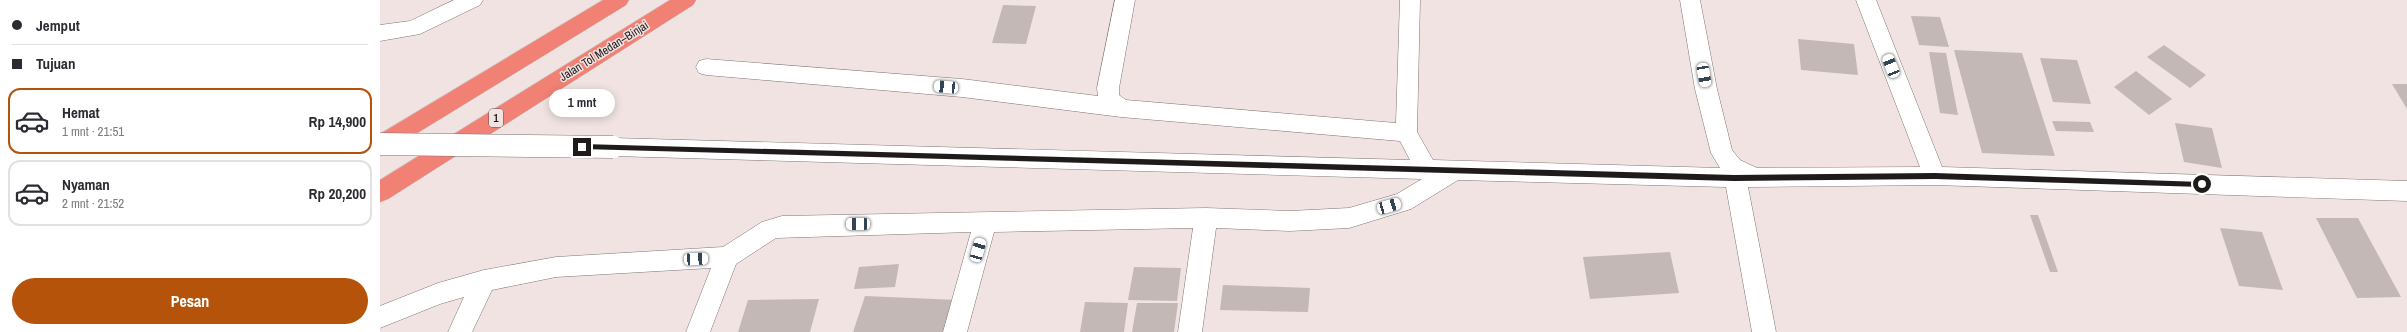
<!DOCTYPE html>
<html lang="id">
<head>
<meta charset="utf-8">
<style>
  :root { --surface:#fff; --page:#f7f7f7; --text:#2b2b33; --muted:#7c7c81; --line:#e1e1e2; --accent:#b45309 }
  body { margin:0; font-family:"Archivo Narrow",sans-serif; background:var(--page); color:var(--text); height:100vh; display:flex; flex-direction:column; font-size:15px; white-space:nowrap }
  * { box-sizing:border-box; margin:0 }
  p { font-size:13px; color:var(--muted) }
  .icon { flex:none; width:22px; height:22px; fill:none; stroke:currentColor; stroke-width:2; stroke-linecap:round; stroke-linejoin:round }
  .map { position:relative; flex:1; overflow:hidden }
  .drawer { display:flex; flex-direction:column; background:var(--surface); width:380px }
  .drawer>* { flex:none }
  .hud { display:grid; align-content:center; height:88px; padding:0 12px; background:var(--surface) }
  .end { position:absolute; width:18px; height:18px; margin:-9px; border:5px solid #1f1b1a; background:#fff; box-shadow:0 0 0 2px #fff }
  .from { border-radius:50% }
  .bubble { position:absolute; height:28px; border-radius:14px; background:var(--surface); box-shadow:0 2px 10px #0003; font-size:13px; font-weight:700; line-height:28px; text-align:center }
  .car { position:absolute; width:12px; height:24px; margin:-12px -6px; border-radius:5px; box-shadow:0 0 3px 1px #0007; background:linear-gradient(#fff 24%,#345 0 40%,#fff 0 76%,#345 0 86%,#fff 0) }
  .hud b { display:flex; align-items:center; gap:14px; height:38px; font-size:15px }
  .hud b+b { border-top:1px solid var(--line) }
  .hud i { width:10px; height:10px; background:var(--text) }
  ul { padding:0; list-style:none }
  li { display:flex; align-items:center; gap:12px; height:66px; margin:0 8px 6px; padding:0 4px; border:2px solid var(--line); border-radius:12px }
  li div { flex:1 }
  li b { display:block; font-size:15px }
  li em { font-style:normal; font-weight:700 }
  li.active { border-color:var(--accent) }
  li>.icon { width:36px; height:36px; stroke-width:1.5 }
  .primary-button { display:flex; gap:8px; margin-top:auto; padding:8px 12px }
  .primary-button a { flex:1; height:46px; border-radius:24px; background:var(--accent); color:#fff; font-size:16px; font-weight:700; line-height:46px; text-align:center }
  main { display:flex; flex:1; min-height:0 }
  .map>svg:first-child { display:block }
</style>
</head>
<body>
<main>
<section class="drawer">
<div class="hud">
<b><i class="from"></i>Jemput</b>
<b><i></i>Tujuan</b>
</div>
<ul>
<li class="active"><svg class="icon" aria-label="car" viewBox="0 0 24 24"><path d="M5 17H2v-5l4-1 3-4h7l3 4 3 1v5h-3M9 17h6M6 11h13"/><circle cx="7" cy="17" r="2"/><circle cx="17" cy="17" r="2"/></svg><div><b>Hemat</b><p>1 mnt · 21:51</p></div><em>Rp 14,900</em></li>
<li><svg class="icon" aria-label="car" viewBox="0 0 24 24"><path d="M5 17H2v-5l4-1 3-4h7l3 4 3 1v5h-3M9 17h6M6 11h13"/><circle cx="7" cy="17" r="2"/><circle cx="17" cy="17" r="2"/></svg><div><b>Nyaman</b><p>2 mnt · 21:52</p></div><em>Rp 20,200</em></li>
</ul>
<div class="primary-button"><a>Pesan</a></div>
</section>
<div class="map">
<svg width="2027" height="332" viewBox="0 0 2027 332">
  <rect width="100%" height="100%" fill="#f0e3e1"/>
  <!-- building -->
  <path fill="#c4b8b6" d="M623,5L656,6L646,44L612,43Z
    M1531,16L1560,17L1569,47L1539,45Z
    M1418,39L1474,44L1478,75L1421,70Z
    M1784,45L1826,75L1810,88L1767,57Z
    M1574,50L1642,53L1675,156L1602,153Z
    M1549,52L1566,53L1578,115L1560,113Z
    M1660,58L1697,60L1711,104L1673,102Z
    M1756,71L1792,99L1769,115L1734,87Z
    M2012,84H2027V109Z
    M1672,121L1710,122L1714,132L1676,131Z
    M1795,123L1832,128L1842,168L1804,162Z
    M1650,215H1658L1678,272H1670Z
    M1936,218H1978L2021,297L1977,298Z
    M1840,228L1882,232L1903,290L1859,286Z
    M1290,252L1299,293L1210,299L1203,257Z
    M519,264L515,287L474,289L479,267Z
    M754,267L801,268L797,301L748,300Z
    M843,285L930,288L928,312L840,310Z
    M485,296L578,300L568,332H473Z
    M439,299L430,332H358L368,300Z
    M705,302L748,303L744,332H700Z
    M757,303H798L794,332H752Z"/>
  <g fill="none" stroke-linecap="round" stroke-linejoin="round">
    <defs>
      <path id="street" d="M74,0H103L100,5L40,34L0,41V25L30,21Z
        M735,0H755L739,88V95L746,100L1016,123L1020,0H1040L1037,132L1053,160L1340,168L1331,153L1315,89L1300,0H1320L1337,89L1352,150L1360,160L1377,168L1540,167L1476,0H1496L1562,167L2027,181V201L1555,185L1368,187L1396,332H1372L1346,187L1078,180L1031,209L969,228L910,231L836,228L822,332H798L813,228L614,232L587,332H563L591,232L396,238L356,264L330,332H306L331,268L176,277L112,290L92,332H68L84,297L60,304L0,328V306L58,283L104,270L176,257L343,247L382,222L402,216L826,208L910,211L969,208L1017,194L1042,179L233,156L225,153L222,147L225,141L233,138L1030,160L1020,141L741,117L582,97L326,75L319,73L316,67L319,61L326,59L582,79L718,96L717,88Z"/>
      <path id="highway" d="M223,0H249L246,5L8,151L0,154V134Z
        M290,0H316L313,5L8,199L0,202V180Z"/>
    </defs>
    <!-- street casing -->
    <use href="#street" stroke="#807574" stroke-width="1"/>
    <!-- highway casing -->
    <use href="#highway" stroke="#c5c4c3" stroke-width="1"/>
    <!-- street -->
    <use href="#street" fill="#fff" fill-rule="evenodd"/>
    <!-- highway -->
    <use href="#highway" fill="#f28175" fill-rule="evenodd"/>
    <defs>
      <path id="street-bridge" d="M0,144L233,147"/>
    </defs>
    <!-- street-bridge casing -->
    <use href="#street-bridge" stroke="#807574" stroke-width="23" stroke-linecap="butt"/>
    <!-- street-bridge -->
    <use href="#street-bridge" stroke="#fff" stroke-width="22"/>
  </g>
  <!-- route -->
  <path fill="#1f1b1a" d="M202,144L1354,175L1555,173L1822,182L1826,184L1822,187L1555,179L1354,181L202,149L199,147Z"/>
  <g text-anchor="middle" dominant-baseline="central" stroke-width="3" stroke-linejoin="round" paint-order="stroke">
    <!-- shield labels -->
    <rect fill="#f0e3e1" stroke="#5e5756" stroke-width="1" x="109" y="109" width="14" height="18" rx="3"/>
    <g font-size="11" font-weight="bold" fill="#1f1b1a">
      <text x="116" y="118">1</text>
    </g>
    <!-- street labels -->
    <g font-size="12" fill="#1f1b1a" stroke="#f0e3e1">
      <text transform="translate(224 51) rotate(-32)">Jalan Tol Medan–Binjai</text>
    </g>
  </g>
</svg>
<i class="end from" style="left:1822px;top:184px"></i>
<i class="end" style="left:202px;top:147px"></i>
<div class="bubble" style="left:169px;top:89px;width:66px">1 mnt</div>
<i class="car" style="left:1511px;top:66px;rotate:338deg"></i>
<i class="car" style="left:1324px;top:75px;rotate:170deg"></i>
<i class="car" style="left:566px;top:87px;rotate:275deg"></i>
<i class="car" style="left:1009px;top:206px;rotate:74deg"></i>
<i class="car" style="left:478px;top:224px;rotate:270deg"></i>
<i class="car" style="left:598px;top:250px;rotate:16deg"></i>
<i class="car" style="left:316px;top:259px;rotate:87deg"></i>
</div>
</main>
</body>
</html>
